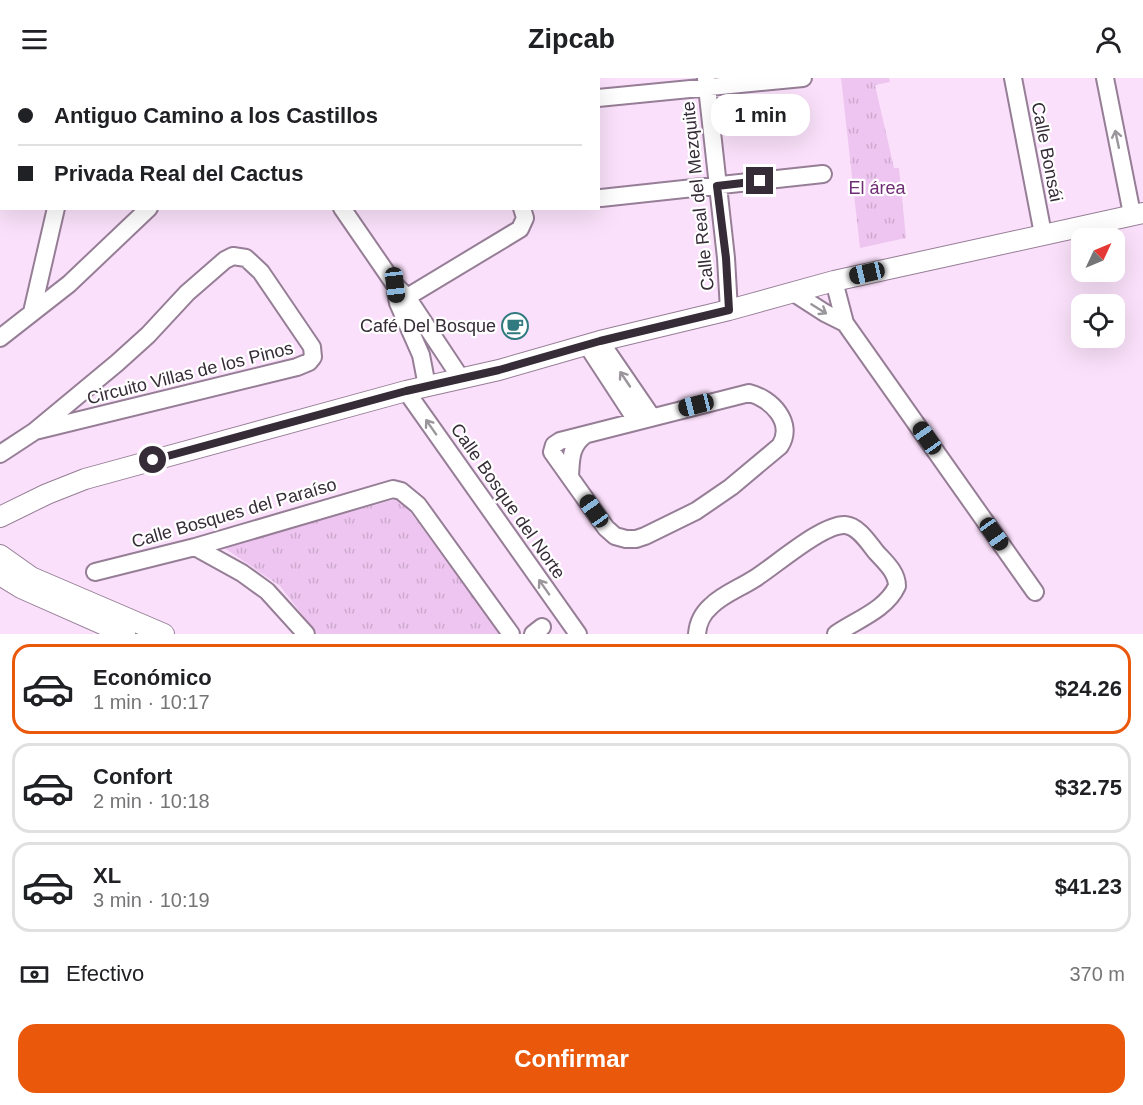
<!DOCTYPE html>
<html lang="es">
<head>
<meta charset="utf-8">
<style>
  :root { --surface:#fff; --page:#f6f6f6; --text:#202124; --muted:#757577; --line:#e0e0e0; --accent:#ea580c }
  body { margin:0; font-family:Helvetica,sans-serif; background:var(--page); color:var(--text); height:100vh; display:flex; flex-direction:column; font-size:22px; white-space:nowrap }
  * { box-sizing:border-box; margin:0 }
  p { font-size:20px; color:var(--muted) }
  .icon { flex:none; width:33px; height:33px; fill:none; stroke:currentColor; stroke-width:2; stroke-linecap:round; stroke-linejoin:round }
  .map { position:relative; height:556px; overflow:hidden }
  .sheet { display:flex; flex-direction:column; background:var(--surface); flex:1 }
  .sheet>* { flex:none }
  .banner { position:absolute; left:0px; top:0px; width:600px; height:132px; box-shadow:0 6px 24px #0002; display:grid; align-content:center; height:132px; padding:0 18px; background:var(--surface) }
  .needle { width:39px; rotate:46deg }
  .fabs { position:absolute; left:1071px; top:150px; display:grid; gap:12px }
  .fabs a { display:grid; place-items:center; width:54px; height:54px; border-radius:12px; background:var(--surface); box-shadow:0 6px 24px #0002; font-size:30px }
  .end { position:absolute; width:27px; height:27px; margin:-14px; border:8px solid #362c37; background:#fff; box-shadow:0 0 0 3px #fff }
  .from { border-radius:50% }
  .bubble { position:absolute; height:42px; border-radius:18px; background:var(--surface); box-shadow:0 6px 24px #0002; font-size:20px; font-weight:800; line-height:42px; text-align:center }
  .car { position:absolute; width:18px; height:36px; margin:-18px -9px; border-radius:8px; box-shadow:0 0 4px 2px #0007; background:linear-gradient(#222 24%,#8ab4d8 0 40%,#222 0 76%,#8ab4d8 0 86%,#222 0) }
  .banner b { display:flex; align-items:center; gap:21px; height:57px; font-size:22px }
  .banner b+b { border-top:2px solid var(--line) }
  .banner i { width:15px; height:15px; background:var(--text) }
  ul { padding:10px 0 0; list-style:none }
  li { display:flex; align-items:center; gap:18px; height:90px; margin:0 12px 9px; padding:0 6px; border:3px solid var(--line); border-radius:18px }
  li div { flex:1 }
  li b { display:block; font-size:22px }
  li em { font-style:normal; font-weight:800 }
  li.on { border-color:var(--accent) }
  li>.icon { width:54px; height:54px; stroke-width:1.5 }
  .pay { display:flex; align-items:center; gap:15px; height:66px; padding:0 18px; font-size:22px }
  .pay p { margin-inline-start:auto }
  .cta { display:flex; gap:12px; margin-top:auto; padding:12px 18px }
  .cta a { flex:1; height:69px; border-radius:18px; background:var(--accent); color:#fff; font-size:24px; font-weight:800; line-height:69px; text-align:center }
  header { display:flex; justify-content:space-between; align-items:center; height:78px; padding:0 18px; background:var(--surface); font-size:27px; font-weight:800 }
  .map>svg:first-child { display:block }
</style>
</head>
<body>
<header><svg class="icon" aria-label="menu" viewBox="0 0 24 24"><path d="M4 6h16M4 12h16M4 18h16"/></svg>Zipcab<svg class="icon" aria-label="person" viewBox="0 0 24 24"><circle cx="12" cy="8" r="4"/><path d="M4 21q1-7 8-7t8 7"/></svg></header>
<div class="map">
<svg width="1143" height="556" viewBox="0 0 1143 556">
  <defs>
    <pattern id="grass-tufts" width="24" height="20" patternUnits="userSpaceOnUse" patternTransform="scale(1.5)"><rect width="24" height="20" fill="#eec5f0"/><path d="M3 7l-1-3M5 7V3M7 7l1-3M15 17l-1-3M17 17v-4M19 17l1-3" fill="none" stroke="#cda9ce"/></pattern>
  </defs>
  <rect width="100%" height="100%" fill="#fae0fa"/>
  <!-- grass -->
  <path fill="url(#grass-tufts)" d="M841,0H889L890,4L875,7L894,90H899L906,160L860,170Z
    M400,420L500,556H317L280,508L223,469Z"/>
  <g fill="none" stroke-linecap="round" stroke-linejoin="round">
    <defs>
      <path id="minor" d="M116,0L117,2
        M245,0L247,2
        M431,0L432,2
        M706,0L726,180L729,232
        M1013,0L1043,156
        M1105,0L1132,136
        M352,2L354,0
        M598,20L803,0
        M0,26L2,24
        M601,120L823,96
        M342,130L395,207L407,219L460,299
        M834,203L845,245L1035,514
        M396,214L398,225L421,277L427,308
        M794,215L825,235L845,245
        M399,224L520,151L525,140L522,130
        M32,234L56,130
        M0,260L69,206L149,130
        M600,263L652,339
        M587,267L636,342
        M406,313L578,556
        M749,315C771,320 795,345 780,368L731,409L696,433L645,458L636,461H626L615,458L606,450L552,374L554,367L560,363Z
        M0,376L35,353L117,285L148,257L187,215L225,182L233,178L246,180L261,194L312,269L313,279L309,284L297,289L35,353
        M570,399C571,382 570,368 585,357
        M195,469L242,495L267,513L306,556
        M95,494L195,469L393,411L401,413L418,427L511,556
        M533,556L542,549
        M697,556C698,544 702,536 711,528C723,516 740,510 754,501C775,488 822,446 845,447C858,448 868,464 876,474C885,484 897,494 897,508C886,532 856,542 836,556"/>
      <path id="tertiary" d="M0,439L47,416L85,401L406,313L499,292L600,263L729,232L834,203L1143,135
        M0,477L31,499L164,556
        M0,497L21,510L125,556"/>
    </defs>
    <!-- minor casing -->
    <use href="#minor" stroke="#967e96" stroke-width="20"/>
    <!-- tertiary casing -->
    <use href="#tertiary" stroke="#967e96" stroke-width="22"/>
    <!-- minor -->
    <use href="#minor" stroke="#fff" stroke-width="16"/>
    <!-- tertiary -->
    <use href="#tertiary" stroke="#fff" stroke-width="20"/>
  </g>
  <!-- one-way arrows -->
  <defs><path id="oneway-shaft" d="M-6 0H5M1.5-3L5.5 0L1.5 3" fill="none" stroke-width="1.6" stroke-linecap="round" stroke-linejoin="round" transform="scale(1.5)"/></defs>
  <g stroke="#9a969b">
    <use href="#oneway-shaft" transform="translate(1117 61) rotate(-102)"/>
    <use href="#oneway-shaft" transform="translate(819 231) rotate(32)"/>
    <use href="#oneway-shaft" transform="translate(625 301) rotate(-124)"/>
    <use href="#oneway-shaft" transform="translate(431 349) rotate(-125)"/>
    <use href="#oneway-shaft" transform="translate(544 509) rotate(-125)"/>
  </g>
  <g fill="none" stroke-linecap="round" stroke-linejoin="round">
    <!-- route -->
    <path stroke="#362c37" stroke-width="8" d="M153,382L406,313L499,292L600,263L729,232L726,180L717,108L760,103"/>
  </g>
  <!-- icons -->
  <defs>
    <symbol id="cafe-ring" viewBox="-11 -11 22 22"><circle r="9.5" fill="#fff" stroke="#317a80" stroke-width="1.5"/><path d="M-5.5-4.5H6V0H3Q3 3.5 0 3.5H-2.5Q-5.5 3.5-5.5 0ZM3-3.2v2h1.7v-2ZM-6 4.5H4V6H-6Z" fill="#317a80"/></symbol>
  </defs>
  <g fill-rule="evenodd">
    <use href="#cafe-ring" x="500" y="233" width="30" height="30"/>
  </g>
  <g text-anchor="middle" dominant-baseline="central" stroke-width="4.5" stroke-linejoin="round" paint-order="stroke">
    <!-- street labels -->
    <g font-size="18" fill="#362c37" stroke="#fff">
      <text transform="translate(1047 74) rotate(79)">Calle Bonsái</text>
      <text transform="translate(698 118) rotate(-96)">Calle Real del Mezquite</text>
      <text transform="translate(190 295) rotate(-14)">Circuito Villas de los Pinos</text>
      <text transform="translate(508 423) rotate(55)">Calle Bosque del Norte</text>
      <text transform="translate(234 435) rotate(-16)">Calle Bosques del Paraíso</text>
    </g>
    <!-- park labels -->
    <g font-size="18" fill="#702c75" stroke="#fff">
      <text x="877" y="110">El área</text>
    </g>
    <!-- poi labels -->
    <g font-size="18" fill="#362c37" stroke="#fff" text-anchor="end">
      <text x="496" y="248">Café Del Bosque</text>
    </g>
  </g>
</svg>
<div class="fabs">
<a><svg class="needle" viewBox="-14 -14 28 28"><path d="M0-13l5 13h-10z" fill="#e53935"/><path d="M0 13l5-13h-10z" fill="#757577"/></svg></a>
<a><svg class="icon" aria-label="locate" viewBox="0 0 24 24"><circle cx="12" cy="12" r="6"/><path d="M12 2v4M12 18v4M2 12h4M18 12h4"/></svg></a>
</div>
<i class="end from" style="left:153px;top:382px"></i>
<i class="end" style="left:760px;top:103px"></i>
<div class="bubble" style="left:711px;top:16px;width:99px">1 min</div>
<i class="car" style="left:867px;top:195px;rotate:257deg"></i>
<i class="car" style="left:395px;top:207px;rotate:173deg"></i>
<i class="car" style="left:696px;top:327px;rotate:256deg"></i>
<i class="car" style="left:927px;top:360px;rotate:325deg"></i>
<i class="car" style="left:594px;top:433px;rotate:325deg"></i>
<i class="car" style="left:994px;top:456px;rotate:145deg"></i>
<div class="banner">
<b><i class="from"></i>Antiguo Camino a los Castillos</b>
<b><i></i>Privada Real del Cactus</b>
</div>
</div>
<section class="sheet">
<ul>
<li class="on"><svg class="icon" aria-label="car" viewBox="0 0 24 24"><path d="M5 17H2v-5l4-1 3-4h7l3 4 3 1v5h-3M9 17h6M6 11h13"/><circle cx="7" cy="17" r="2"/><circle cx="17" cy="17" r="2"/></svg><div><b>Económico</b><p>1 min · 10:17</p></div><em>$24.26</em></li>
<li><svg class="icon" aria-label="car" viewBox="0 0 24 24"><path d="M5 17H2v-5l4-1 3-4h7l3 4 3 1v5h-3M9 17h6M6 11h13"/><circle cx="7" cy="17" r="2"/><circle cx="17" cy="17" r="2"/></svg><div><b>Confort</b><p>2 min · 10:18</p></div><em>$32.75</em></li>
<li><svg class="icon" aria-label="car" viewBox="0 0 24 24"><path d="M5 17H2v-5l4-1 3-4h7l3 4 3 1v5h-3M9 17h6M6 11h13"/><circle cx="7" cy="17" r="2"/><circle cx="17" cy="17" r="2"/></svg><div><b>XL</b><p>3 min · 10:19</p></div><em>$41.23</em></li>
</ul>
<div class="pay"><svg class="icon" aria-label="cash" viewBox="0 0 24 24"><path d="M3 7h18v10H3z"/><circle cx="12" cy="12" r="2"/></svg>Efectivo<p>370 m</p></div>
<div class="cta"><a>Confirmar</a></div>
</section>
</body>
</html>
